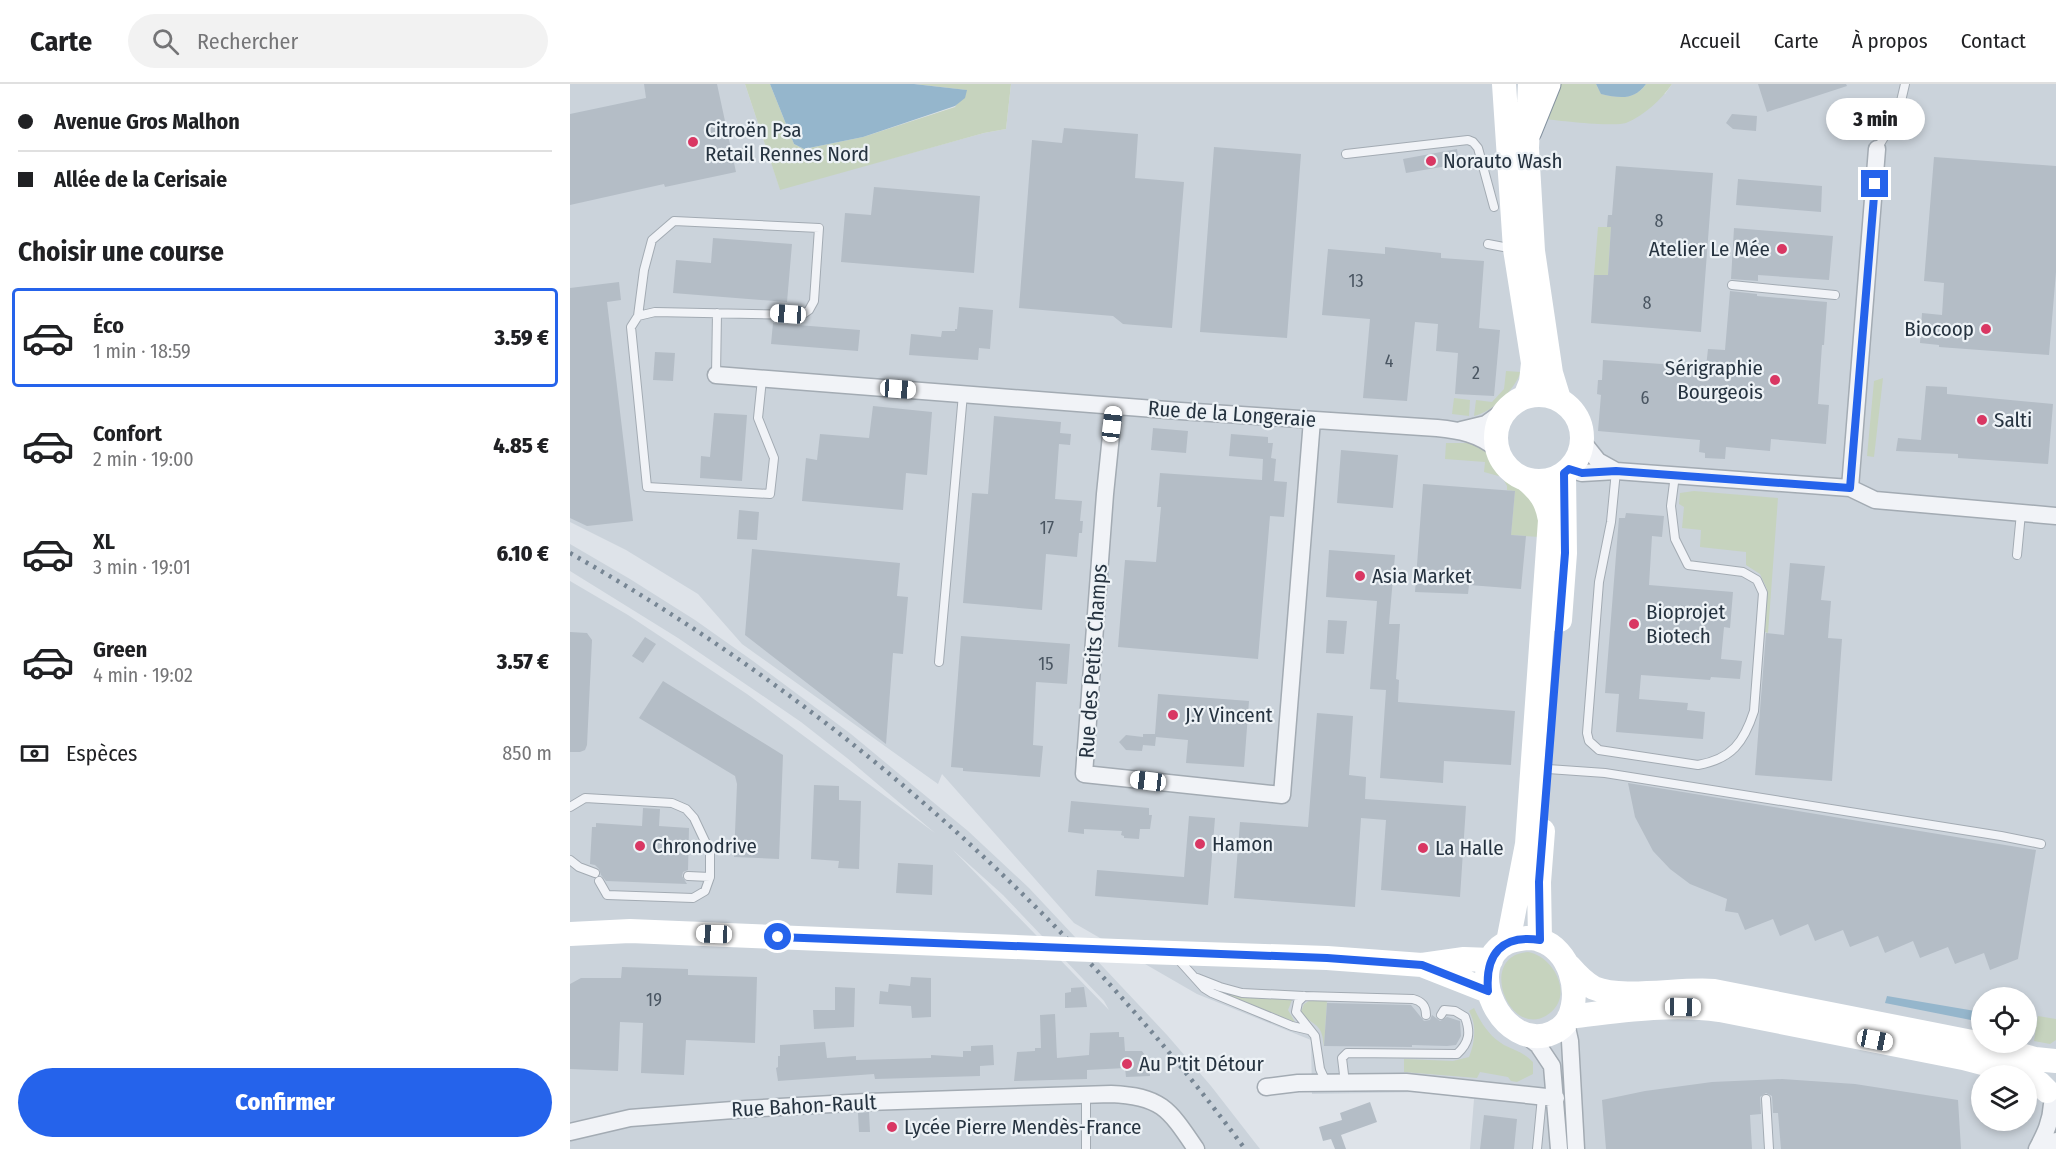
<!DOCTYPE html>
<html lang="fr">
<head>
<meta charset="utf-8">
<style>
  :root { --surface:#fff; --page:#f2f2f2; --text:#202124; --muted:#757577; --line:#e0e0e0; --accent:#2563eb }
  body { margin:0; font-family:"Fira Sans Condensed",sans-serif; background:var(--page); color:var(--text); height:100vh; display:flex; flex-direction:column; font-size:22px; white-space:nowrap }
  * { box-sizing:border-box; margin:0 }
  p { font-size:20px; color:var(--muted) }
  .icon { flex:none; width:33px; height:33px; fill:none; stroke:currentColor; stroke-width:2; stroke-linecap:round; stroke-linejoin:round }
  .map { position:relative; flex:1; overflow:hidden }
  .sheet { display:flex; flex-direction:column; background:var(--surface); width:570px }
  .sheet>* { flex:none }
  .guide { display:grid; align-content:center; height:132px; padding:0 18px; background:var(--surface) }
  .tools { position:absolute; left:1401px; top:903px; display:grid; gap:12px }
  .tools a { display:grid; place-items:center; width:66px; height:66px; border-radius:50%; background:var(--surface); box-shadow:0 3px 9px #0003; font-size:30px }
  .end { position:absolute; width:27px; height:27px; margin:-14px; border:8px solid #2563eb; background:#fff; box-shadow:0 0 0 3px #fff }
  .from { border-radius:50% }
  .bubble { position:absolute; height:42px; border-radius:21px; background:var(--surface); box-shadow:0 3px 9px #0003; font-size:20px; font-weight:800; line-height:42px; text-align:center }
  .car { position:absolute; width:18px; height:36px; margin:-18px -9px; border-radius:8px; box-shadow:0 0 4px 2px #0007; background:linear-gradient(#fff 24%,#345 0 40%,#fff 0 76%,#345 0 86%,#fff 0) }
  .guide b { display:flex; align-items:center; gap:21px; height:57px; font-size:22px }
  .guide b+b { border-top:2px solid var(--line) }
  .guide i { width:15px; height:15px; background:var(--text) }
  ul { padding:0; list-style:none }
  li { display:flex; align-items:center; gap:18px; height:99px; margin:0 12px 9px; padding:0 6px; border:3px solid transparent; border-radius:6px }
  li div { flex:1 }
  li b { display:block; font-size:22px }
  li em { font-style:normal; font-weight:800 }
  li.selected { border-color:var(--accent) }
  li>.icon { width:54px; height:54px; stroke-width:1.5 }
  h2 { padding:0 18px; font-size:27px; line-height:72px }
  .pay { display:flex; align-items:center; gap:15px; height:66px; padding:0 18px; font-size:22px }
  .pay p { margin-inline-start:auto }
  .action { display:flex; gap:12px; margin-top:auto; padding:12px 18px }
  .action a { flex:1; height:69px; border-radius:36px; background:var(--accent); color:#fff; font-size:24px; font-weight:800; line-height:69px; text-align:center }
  header { display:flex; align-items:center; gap:36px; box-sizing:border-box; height:84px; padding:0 30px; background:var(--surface); border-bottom:2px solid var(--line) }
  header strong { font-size:28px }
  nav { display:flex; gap:33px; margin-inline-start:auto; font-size:21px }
  .search { width:420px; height:54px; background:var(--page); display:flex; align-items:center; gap:15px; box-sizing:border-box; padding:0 21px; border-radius:33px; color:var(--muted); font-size:22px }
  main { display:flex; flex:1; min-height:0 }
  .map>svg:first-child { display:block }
</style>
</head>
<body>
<header>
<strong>Carte</strong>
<div class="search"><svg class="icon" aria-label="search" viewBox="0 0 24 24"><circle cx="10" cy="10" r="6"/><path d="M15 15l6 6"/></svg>Rechercher</div>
<nav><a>Accueil</a><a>Carte</a><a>À propos</a><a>Contact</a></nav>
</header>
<main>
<section class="sheet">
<div class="guide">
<b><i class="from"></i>Avenue Gros Malhon</b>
<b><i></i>Allée de la Cerisaie</b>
</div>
<h2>Choisir une course</h2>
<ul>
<li class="selected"><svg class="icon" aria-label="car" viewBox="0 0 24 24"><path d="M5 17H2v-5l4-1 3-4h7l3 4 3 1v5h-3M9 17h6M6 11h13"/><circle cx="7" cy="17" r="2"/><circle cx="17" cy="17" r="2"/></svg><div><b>Éco</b><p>1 min · 18:59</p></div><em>3.59 €</em></li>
<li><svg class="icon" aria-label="car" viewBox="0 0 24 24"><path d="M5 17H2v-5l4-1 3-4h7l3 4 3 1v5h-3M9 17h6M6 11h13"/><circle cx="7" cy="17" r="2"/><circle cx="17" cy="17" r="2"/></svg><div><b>Confort</b><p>2 min · 19:00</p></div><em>4.85 €</em></li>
<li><svg class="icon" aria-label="car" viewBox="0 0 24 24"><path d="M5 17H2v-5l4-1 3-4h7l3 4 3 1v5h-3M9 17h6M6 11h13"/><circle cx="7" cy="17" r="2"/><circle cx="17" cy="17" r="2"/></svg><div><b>XL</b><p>3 min · 19:01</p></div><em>6.10 €</em></li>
<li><svg class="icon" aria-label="car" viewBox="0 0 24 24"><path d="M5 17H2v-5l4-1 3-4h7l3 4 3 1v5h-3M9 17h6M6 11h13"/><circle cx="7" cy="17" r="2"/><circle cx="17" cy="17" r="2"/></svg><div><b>Green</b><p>4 min · 19:02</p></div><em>3.57 €</em></li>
</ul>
<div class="pay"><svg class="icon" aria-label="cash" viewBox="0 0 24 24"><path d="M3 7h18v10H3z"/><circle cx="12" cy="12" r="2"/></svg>Espèces<p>850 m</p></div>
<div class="action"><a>Confirmer</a></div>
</section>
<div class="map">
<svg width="1486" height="1065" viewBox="0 0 1486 1065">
  <rect width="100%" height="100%" fill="#dee3e9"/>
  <!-- built -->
  <path fill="#cbd3db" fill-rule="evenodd" d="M0,0H175L210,105L414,49L436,45L441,0H968L1095,10L1102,0H1486V1065H900L904,1015L852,1008L742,1010L741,956L627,910L504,839L372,690L368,700L172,560L128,510L56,466L0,438ZM1412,914H1456V958H1412ZM1412,992H1456V1036H1412Z
    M0,460L60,495L125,536L183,577L281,650L398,747L459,804L597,951L641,1002L690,1065H0V497L58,531L177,610L365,749L277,674L231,638L108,554L0,487ZM383,766L433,811L534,917L539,926Z"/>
  <!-- green -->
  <path fill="#c6d3be" d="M175,0H200L224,60L234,65L293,53L385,23L396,6L344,0H441L436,45L414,49L210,106Z
    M988,0H1026L1031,10C1049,14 1064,17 1076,0H1102C1091,16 1075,31 1056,39C1045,43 990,37 976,35Z
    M1028,143H1041L1038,191H1024Z
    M936,287L951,288C943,307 924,327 904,332L906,316L922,318L934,305Z
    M1313,294L1304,373L1297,372L1304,297Z
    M884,314L900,316L899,332L882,330Z
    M876,359H901L916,365L929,387L950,402L967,421L970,453L941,451L945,407L937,406V402L932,393L914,388L915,378L875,375Z
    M1124,407L1208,414L1198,549L1195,548L1197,505L1190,490L1176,481V468L1130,463L1131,446L1112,444L1114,423L1109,420L1110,409Z
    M958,868C983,872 1004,910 980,929C941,960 905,871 958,868Z
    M651,907L678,913L722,916L718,926L725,938L651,908Z
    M739,917H757L754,963C752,937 744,944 731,928L734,920Z
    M904,924C911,939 919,952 934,961C945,966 954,969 963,978V990L947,998L941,997L938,993L910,988L907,994L834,988V975L883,977L899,973C905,958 907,941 899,927Z
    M1468,932L1486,935V956L1480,960L1464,957Z"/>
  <!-- water -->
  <path fill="#95b6cc" d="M200,0H344L397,6L395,14L385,22L293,53L234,65L224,60Z
    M1026,0H1076C1064,17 1049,14 1031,10Z
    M1317,912L1411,928V938L1315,919Z"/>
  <!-- building -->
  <path fill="#b4bdc6" d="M74,0H147L166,88L95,103L94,100L0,121V30L76,14Z
    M1188,0H1276L1277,2L1197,28Z
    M1162,30L1187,32L1186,47L1163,45L1156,39Z
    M494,44L568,50L565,94L614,98L602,244L553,240L543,232L449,224L462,56L492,59Z
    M644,63L731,70L717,254L630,248Z
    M887,65L889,80L836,89L833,75Z
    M1364,73L1486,82V188L1479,271L1369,263V261L1350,259L1352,229L1372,231L1374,199L1354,197Z
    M1046,82L1143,89L1131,248L1021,239L1024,191H1038L1041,143H1037L1038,131H1042Z
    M1168,95L1252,102L1251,128L1166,121Z
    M304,103L410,112L404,189L271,178L275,129L301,131Z
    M1164,144L1263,152L1259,196L1188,191V197L1161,195Z
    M143,154L222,160L217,218L103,209L106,176L141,179Z
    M815,163L871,169V174L914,177L909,244L930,246L924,312L885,310L888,269L866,267L868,240L845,238L837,317L793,314L800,235L752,231L758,165L815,170Z
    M49,198L51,216L37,218L63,437L17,442L0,434V204Z
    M1160,207L1187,210V212L1257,218L1254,261H1252L1248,320L1259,321L1256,360L1201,355L1200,367L1156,363L1155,375L1135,374V369L1129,368L1130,356L1028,347L1031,311L1027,310L1028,296H1032L1033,276L1136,283L1138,265L1155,266Z
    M389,223L423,226L420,265L409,264L408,276L339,271L341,250L371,253L372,247H385V245H387Z
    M203,239L290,246L288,267L201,260Z
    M85,268L105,269L103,297L83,296Z
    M1356,302L1377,303V310L1483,320L1478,380L1388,374V370L1326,367L1328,354L1351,356Z
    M303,322L362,328L357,391L336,389L333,426L232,417L236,374L247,376L250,350L299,354Z
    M144,329L177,331L172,397L130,394L131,372L140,373Z
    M424,332L491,338L490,349L501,350L500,361L489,360L485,415L512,417L510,437H513L512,449H509L507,473L476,470L472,526L393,519L402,409L418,410Z
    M583,344L618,347L616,369L581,366Z
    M661,350L698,353V359H703L701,374L706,375L704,397L717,398L714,433L700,432L688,575L548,563L555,476L586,478L591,423H587L590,389L692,396L693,375L659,372Z
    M771,366L828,371L823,424L767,419Z
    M853,400L945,407L941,451L956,452L951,505L899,501L898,510L845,508Z
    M169,426L189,428L187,456L167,455Z
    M1056,429L1094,432L1092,453L1082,452L1079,501L1163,508L1160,544L1154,543L1151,575L1172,577L1170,595L1141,593L1140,596L1071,591L1069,615L1118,619L1117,626L1135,628L1133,655L1046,648L1049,610L1035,609L1049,434H1055Z
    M182,465L330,479L327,512L338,513L333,570L323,569L316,660L175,551Z
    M759,466L825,471L819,540H830L826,595L829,596L828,618L945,627L941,681L874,677L873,699L810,694L816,606L800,605L807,517L756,513Z
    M1220,479L1255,482L1251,516L1261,517L1258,554L1272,555L1262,697L1185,691L1196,549L1214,551Z
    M758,536L777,537L774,570L756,569Z
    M0,548L17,549L22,556L17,661L15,666L10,668H0Z
    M391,552L500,560L497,600L466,598L463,661L473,662L470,693L393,687V684L381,683Z
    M75,553L86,560L73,579L62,572Z
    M93,597L213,671L209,775L164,773L167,700L165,692L69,634Z
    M588,610L679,617L674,683L616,679L618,656L586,653L585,662L573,661L572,667L556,666L549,658L556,651L573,653V650H585Z
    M747,629L783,632L779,691L796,693L795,715L896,722L890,813L811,806L816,736L791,734L785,823L664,814L670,738L738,743Z
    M1058,699L1466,766L1448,875L1420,886L1414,869L1385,880L1378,863L1350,874L1343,857L1315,869L1308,852L1280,863L1273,846L1245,857L1238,840L1210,852L1203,835L1175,846L1168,829L1155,827L1157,815L1120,800L1100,785L1083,767L1065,733Z
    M244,701L269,702V716L291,717L289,785L268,784L269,777L241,775Z
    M501,717L579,724V731H582L580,745H570L569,755L554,754V752L551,751L552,747L514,745V750L498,748Z
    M73,724L90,725L89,742L119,744L118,786L113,788L112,792L117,800L36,797L31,791L29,785L25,781L20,780L22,743H26V739L72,742Z
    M619,732L645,734L638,821L525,812L527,786L614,793Z
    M328,779L363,781L362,811L326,809Z
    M52,883L118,885V891L187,893L185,959L116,956L114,991L71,989L73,939L50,938L48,987L0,985V900L11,894H51Z
    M341,893L361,894V933L342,934L341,922L309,920L310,907L318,908L319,900L340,902Z
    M265,903L285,904L284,943L244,945L243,926H265Z
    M514,903L517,923L495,924V909L501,908V904Z
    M757,919L841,921L854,937L860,936L862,931L870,937L877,933L890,937L891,952L886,961L877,962L842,961V963L754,962Z
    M485,930L487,974L519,971L520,949L549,948V953H554L555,967H572L579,977L580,992L556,993L555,984L517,986V995L444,997L447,968L465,967V964H471L470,931Z
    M255,958L257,974L286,972V976L361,974V971L393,973V967H401V962L423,961L424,981L410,982V992L305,995L304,990L208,997L206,984L208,983V972H210V961Z
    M1212,995L1285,1000L1388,1016L1391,1065H1211L1208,1029H1203L1202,1012L1196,1009L1190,1013L1191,1030L1180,1031L1182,1065H1036L1032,1016L1075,1007L1142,998Z
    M800,1018L807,1038L771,1051L776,1065H765L761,1055L753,1057L749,1043L772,1036L770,1029Z
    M299,1028L300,1048H289L288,1029Z
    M914,1031L947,1035L944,1065H910Z"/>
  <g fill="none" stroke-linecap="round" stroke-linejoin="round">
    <defs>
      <path id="service" d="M1307,65L1328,30L1335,0
        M776,70L898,56L903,58L908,64L924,123
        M918,160L944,165
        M1162,201L1265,211
        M68,232L74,186L82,156L104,137L249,144L244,217L239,226L232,231L85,228L68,232L61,243L77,403L200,410L204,374L188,334L192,295
        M146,291L147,229
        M1046,387L1041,438L1029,498L1017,649L1019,657L1029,666L1128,681C1162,675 1174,658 1184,627L1193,509L1187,496L1173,488L1118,481L1105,455L1101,422L1105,391
        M1447,471L1451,429
        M369,578L393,310
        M978,685L1035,689L1431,752L1471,760
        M0,723L15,714L102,719L116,725L124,734L140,768V793L135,807L123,814L37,811L29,797
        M0,776L9,783L25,789
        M118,792L140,793
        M607,874L634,904L642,909L722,942L739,946
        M627,894L650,903L672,909L734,912L843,915C851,917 856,921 856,931
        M734,912L728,918L726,928L745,952L750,985L756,998
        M775,999L772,974L777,969L887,970C899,959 901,949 895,933L885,927L874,926L871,931
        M1196,1015L1199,1065
        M516,1065V1011
        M967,1065L972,1013"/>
      <path id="minor" d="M146,291L610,327L867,344C889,346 909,350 927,365
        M544,322L535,410L514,690L712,711L742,336
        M891,346L916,340L935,326
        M1012,357L1028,377L1046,387
        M999,385L1012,389L1046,387L1280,404L1305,416L1486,432
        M1280,404L1307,65
        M996,939L1000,957L1006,1065
        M954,950L968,961L982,982L989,1065
        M696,1003L728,999L836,998L986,1014
        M0,1048L60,1034L176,1025L297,1018L541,1010C591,1012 599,1025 626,1065
        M1467,1065C1475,1050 1481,1038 1482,1020
        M1482,1065L1486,1057"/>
      <path id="trunk" d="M958,47L977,0"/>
    </defs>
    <!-- service casing -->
    <use href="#service" stroke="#a3abb3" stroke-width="10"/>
    <!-- minor casing -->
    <use href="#minor" stroke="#a3abb3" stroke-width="19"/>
    <!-- trunk casing -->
    <use href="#trunk" stroke="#8492a0" stroke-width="29"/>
    <!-- service -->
    <use href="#service" stroke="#f1f3f7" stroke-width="8"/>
    <!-- minor -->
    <use href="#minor" stroke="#f1f3f7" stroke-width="16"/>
    <!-- secondary -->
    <path stroke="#fff" stroke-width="24" d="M934,0L945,165L963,279L961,298L955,313
      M960,0L957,64L963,167L981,289L989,315
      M926 354a43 43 0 1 1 86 0a43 43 0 1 1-86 0Z
      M990,536L995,469L994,389
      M0,850L60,847L469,864
      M956,854C960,854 966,854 970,856C1000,866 1011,906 999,934C995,941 990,946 982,949C933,970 890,881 938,858C943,856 950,855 956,854Z
      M970,856L969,798L973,747
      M938,858L957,760L980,436C977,417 970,407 955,395
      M574,868L757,874L852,881L894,875L921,876
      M852,881L918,907
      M999,882C1006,890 1014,899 1024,904C1053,916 1110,904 1144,907L1407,959L1465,975L1486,977
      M999,933C1049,927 1100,919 1150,926L1393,974L1450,989L1469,999L1477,1007"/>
    <!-- trunk -->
    <use href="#trunk" stroke="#fff" stroke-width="27"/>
    <!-- rail -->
    <path stroke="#768593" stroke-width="4.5" stroke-dasharray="3 6" stroke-linecap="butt" d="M0,469C262,618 496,823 675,1065"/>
    <!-- secondary-bridge -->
    <path stroke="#fff" stroke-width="24" d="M469,864L574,868"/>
  </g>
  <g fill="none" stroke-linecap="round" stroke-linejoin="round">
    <!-- route -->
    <path stroke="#2563eb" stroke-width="8" d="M208,853L757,874L852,881L918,907C915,870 932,850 970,856L969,798L995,469L994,389L999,385L1012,389L1046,387L1280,404L1305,100"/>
  </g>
  <!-- markers -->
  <g fill="#d93763" stroke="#edf2f6" stroke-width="2">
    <circle cx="123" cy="58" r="6"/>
    <circle cx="861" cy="77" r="6"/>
    <circle cx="1212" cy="165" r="6"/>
    <circle cx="1416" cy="245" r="6"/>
    <circle cx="1205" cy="296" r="6"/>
    <circle cx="1412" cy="336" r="6"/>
    <circle cx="790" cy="492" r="6"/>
    <circle cx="1064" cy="540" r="6"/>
    <circle cx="603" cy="631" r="6"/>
    <circle cx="630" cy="760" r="6"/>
    <circle cx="70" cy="762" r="6"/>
    <circle cx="853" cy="764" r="6"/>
    <circle cx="557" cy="980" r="6"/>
    <circle cx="322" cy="1043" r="6"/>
  </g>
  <g text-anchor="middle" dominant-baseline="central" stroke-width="4.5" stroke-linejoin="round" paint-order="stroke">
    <!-- number labels -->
    <g font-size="18" fill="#4a5662">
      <text x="1089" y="137">8</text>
      <text x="786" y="197">13</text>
      <text x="1077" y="219">8</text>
      <text x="819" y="277">4</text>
      <text x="906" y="289">2</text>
      <text x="1075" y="314">6</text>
      <text x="477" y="444">17</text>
      <text x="476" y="580">15</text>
      <text x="84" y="916">19</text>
    </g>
    <!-- poi labels -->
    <g font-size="21" fill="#263340" stroke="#edf2f6" text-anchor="start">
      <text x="135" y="46">Citroën Psa<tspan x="135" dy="24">Retail Rennes Nord</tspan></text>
      <text x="873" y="77">Norauto Wash</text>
      <text x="1200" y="165" text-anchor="end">Atelier Le Mée</text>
      <text x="1404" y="245" text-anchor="end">Biocoop</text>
      <text x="1193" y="284" text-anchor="end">Sérigraphie<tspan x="1193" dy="24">Bourgeois</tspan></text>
      <text x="1424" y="336">Salti</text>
      <text x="802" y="492">Asia Market</text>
      <text x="1076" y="528">Bioprojet<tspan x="1076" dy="24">Biotech</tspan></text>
      <text x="615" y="631">J.Y Vincent</text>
      <text x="642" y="760">Hamon</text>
      <text x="82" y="762">Chronodrive</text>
      <text x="865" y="764">La Halle</text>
      <text x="569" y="980">Au P'tit Détour</text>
      <text x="334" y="1043">Lycée Pierre Mendès-France</text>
    </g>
    <!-- street labels -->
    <g font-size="21" fill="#263340" stroke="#edf2f6">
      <text transform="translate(662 330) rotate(4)">Rue de la Longeraie</text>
      <text transform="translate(523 577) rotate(-86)">Rue des Petits Champs</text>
      <text transform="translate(234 1022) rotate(-3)">Rue Bahon-Rault</text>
    </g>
  </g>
</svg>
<div class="tools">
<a><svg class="icon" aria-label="locate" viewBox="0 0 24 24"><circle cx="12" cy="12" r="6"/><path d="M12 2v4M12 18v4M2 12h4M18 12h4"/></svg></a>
<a><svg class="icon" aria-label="layers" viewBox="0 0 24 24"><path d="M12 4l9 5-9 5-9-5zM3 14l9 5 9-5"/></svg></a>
</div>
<i class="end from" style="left:208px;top:853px"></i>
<i class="end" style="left:1305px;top:100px"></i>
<div class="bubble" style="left:1256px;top:14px;width:99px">3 min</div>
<i class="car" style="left:218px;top:230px;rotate:274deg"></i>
<i class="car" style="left:328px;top:305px;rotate:94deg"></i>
<i class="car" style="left:542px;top:340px;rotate:7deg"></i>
<i class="car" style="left:578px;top:697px;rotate:277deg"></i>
<i class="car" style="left:144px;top:850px;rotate:272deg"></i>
<i class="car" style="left:1113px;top:923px;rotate:91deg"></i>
<i class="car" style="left:1305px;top:956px;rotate:101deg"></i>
</div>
</main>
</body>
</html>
